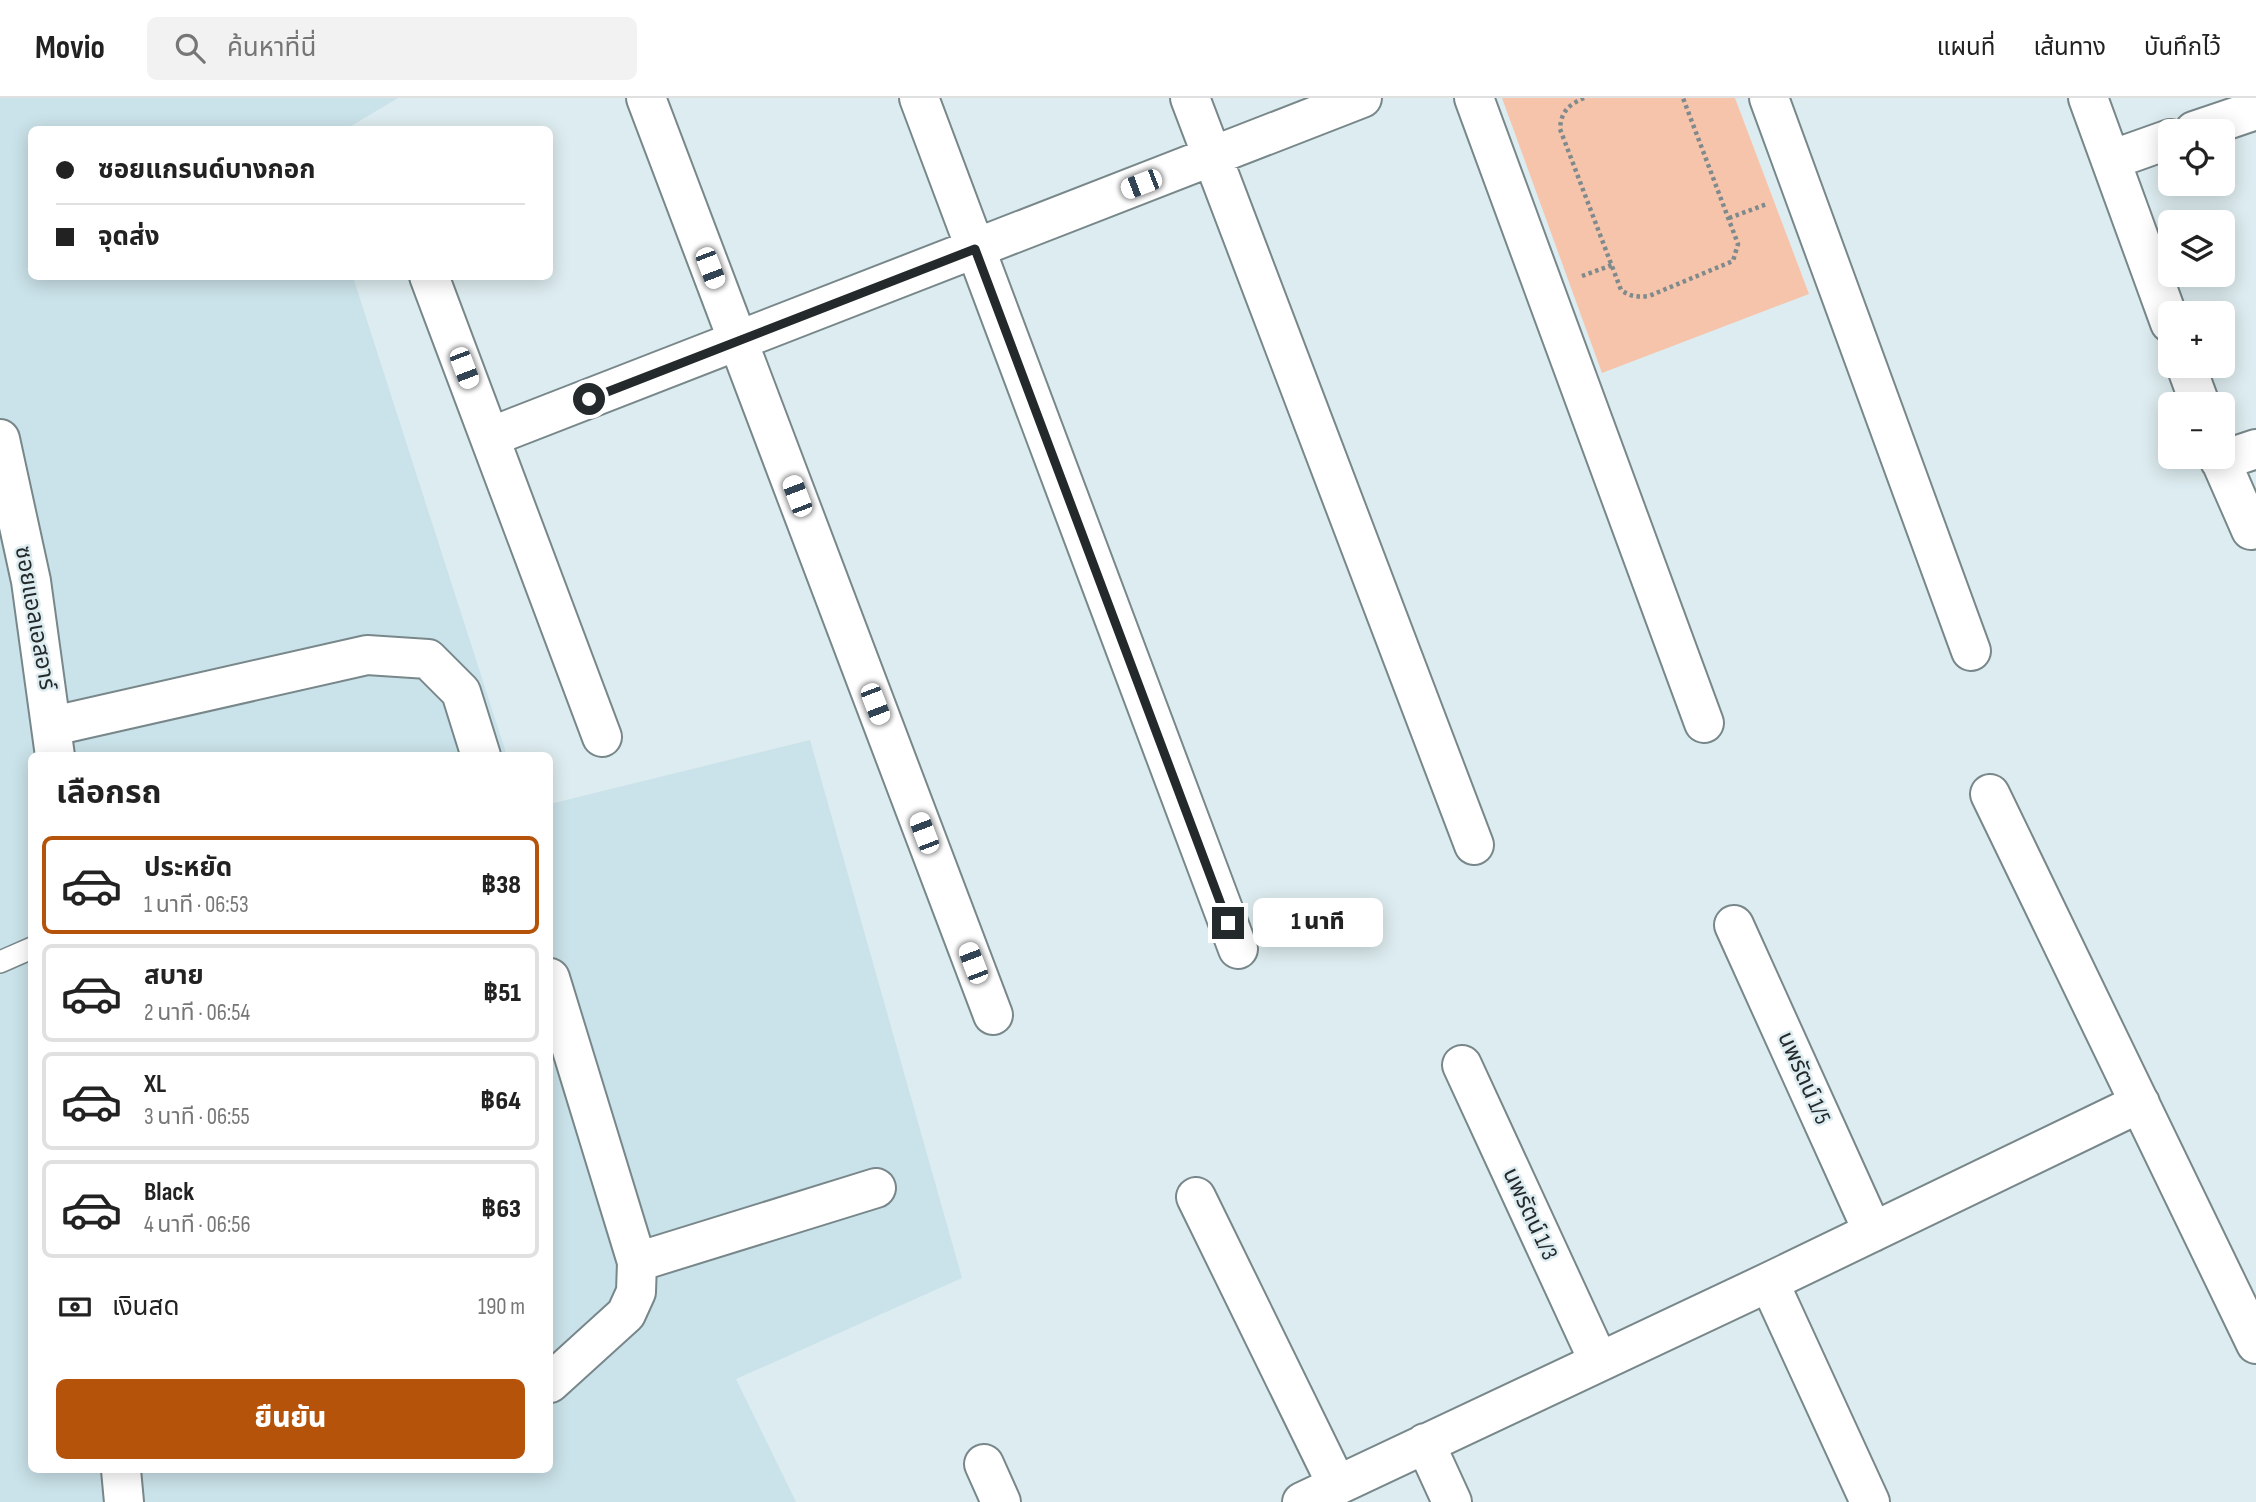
<!DOCTYPE html>
<html lang="th">
<head>
<meta charset="utf-8">
<style>
  :root { --surface:#fff; --page:#f2f2f2; --text:#222; --muted:#767676; --line:#e0e0e0; --accent:#b45309 }
  body { margin:0; font-family:"Sofia Sans Condensed","Noto Sans Thai",sans-serif; background:var(--page); color:var(--text); height:100vh; display:flex; flex-direction:column; font-size:26px; white-space:nowrap }
  * { box-sizing:border-box; margin:0 }
  p { font-size:23px; color:var(--muted) }
  .icon { flex:none; width:38px; height:38px; fill:none; stroke:currentColor; stroke-width:2; stroke-linecap:round; stroke-linejoin:round }
  .map { position:relative; flex:1; overflow:hidden }
  .details { position:absolute; left:28px; top:654px; width:525px; height:721px; display:flex; flex-direction:column; background:var(--surface); border-radius:10px; box-shadow:0 4px 18px #0003 }
  .details>* { flex:none }
  .guide { position:absolute; left:28px; top:28px; width:525px; height:154px; border-radius:10px; box-shadow:0 4px 18px #0003; display:grid; align-content:center; height:154px; padding:0 28px; background:var(--surface) }
  .buttons { position:absolute; left:2158px; top:21px; display:grid; gap:14px }
  .buttons a { display:grid; place-items:center; width:77px; height:77px; border-radius:10px; background:var(--surface); box-shadow:0 4px 18px #0003; font-size:35px }
  .end { position:absolute; width:32px; height:32px; margin:-16px; border:9px solid #242a2c; background:#fff; box-shadow:0 0 0 4px #fff }
  .from { border-radius:50% }
  .bubble { position:absolute; height:49px; border-radius:10px; background:var(--surface); box-shadow:0 4px 18px #0003; font-size:23px; font-weight:800; line-height:49px; text-align:center }
  .car { position:absolute; width:21px; height:42px; margin:-21px -10px; border-radius:9px; box-shadow:0 0 5px 2px #0007; background:linear-gradient(#fff 24%,#345 0 40%,#fff 0 76%,#345 0 86%,#fff 0) }
  .guide b { display:flex; align-items:center; gap:24px; height:66px; font-size:26px }
  .guide b+b { border-top:2px solid var(--line) }
  .guide i { width:18px; height:18px; background:var(--text) }
  ul { padding:0; list-style:none }
  li { display:flex; align-items:center; gap:21px; height:98px; margin:0 14px 10px; padding:0 14px; border:4px solid var(--line); border-radius:10px }
  li div { flex:1 }
  li b { display:block; font-size:26px }
  li em { font-style:normal; font-weight:800 }
  li.on { border-color:var(--accent) }
  li>.icon { width:63px; height:63px; stroke-width:1.5 }
  h2 { padding:0 28px; font-size:32px; line-height:84px }
  .pay { display:flex; align-items:center; gap:18px; height:77px; padding:0 28px; font-size:26px }
  .pay p { margin-inline-start:auto }
  .action { display:flex; gap:14px; margin-top:auto; padding:14px 28px }
  .action a { flex:1; height:80px; border-radius:10px; background:var(--accent); color:#fff; font-size:28px; font-weight:800; line-height:80px; text-align:center }
  header { display:flex; align-items:center; gap:42px; box-sizing:border-box; height:98px; padding:0 35px; background:var(--surface); border-bottom:2px solid var(--line) }
  header strong { font-size:33px }
  nav { display:flex; gap:38px; margin-inline-start:auto; font-size:24px }
  .search { width:490px; height:63px; background:var(--page); display:flex; align-items:center; gap:18px; box-sizing:border-box; padding:0 24px; border-radius:10px; color:var(--muted); font-size:26px }
  .map>svg:first-child { display:block }
</style>
</head>
<body>
<header>
<strong>Movio</strong>
<div class="search"><svg class="icon" aria-label="search" viewBox="0 0 24 24"><circle cx="10" cy="10" r="6"/><path d="M15 15l6 6"/></svg>ค้นหาที่นี่</div>
<nav><a>แผนที่</a><a>เส้นทาง</a><a>บันทึกไว้</a></nav>
</header>
<div class="map">
<svg width="2256" height="1404" viewBox="0 0 2256 1404">
  <rect width="100%" height="100%" fill="#ddecf0"/>
  <!-- built -->
  <path fill="#cae2e9" d="M0,0H398L346,31L32,32V178L353,179L507,658H32V1372H550V706L810,642L962,1180L736,1281L796,1404H0Z"/>
  <!-- green -->
  <path fill="#f6c4aa" d="M1502,0H1735L1809,196L1602,275Z"/>
  <g fill="none" stroke-linecap="round" stroke-linejoin="round">
    <defs>
      <path id="service" d="M0,864L32,850"/>
      <path id="minor" d="M646,0L993,917
        M919,0L1238,851
        M1190,0L1474,747
        M1474,0L1704,625
        M1769,0L1971,553
        M2088,0L2170,225
        M2194,33L2256,12
        M2111,62L2170,41
        M429,178L602,639
        M2186,268L2200,306
        M490,339L1362,0
        M0,341L31,483L55,658
        M2219,359L2251,432
        M2220,363L2256,351
        M53,628L367,557L428,561L461,594L481,658
        M1990,696L2256,1246
        M1734,827L1873,1134
        M550,880L637,1164L636,1194L626,1216L550,1285
        M1462,967L1599,1264
        M1196,1099L1337,1387
        M637,1164L876,1090
        M1769,1184L1870,1404
        M1425,1345L1452,1404
        M984,1366L1001,1404
        M121,1372L124,1404
        M1302,1404L1769,1184L2140,1005"/>
    </defs>
    <!-- service casing -->
    <use href="#service" stroke="#78878a" stroke-width="24"/>
    <!-- minor casing -->
    <use href="#minor" stroke="#78878a" stroke-width="42"/>
    <!-- path -->
    <path stroke="#7f8a8d" stroke-width="4.5" stroke-dasharray="3.5 3.5" stroke-linecap="butt" d="M1584,0C1568,7 1561,14 1560,31L1621,192C1631,199 1637,199 1649,198L1733,163L1738,146L1683,0
      M1729,120L1767,106
      M1582,178L1612,167"/>
    <!-- service -->
    <use href="#service" stroke="#fff" stroke-width="21"/>
    <!-- minor -->
    <use href="#minor" stroke="#fff" stroke-width="38"/>
  </g>
  <g fill="none" stroke-linecap="round" stroke-linejoin="round">
    <!-- route -->
    <path stroke="#242a2c" stroke-width="9" d="M589,301L975,151L1228,825"/>
  </g>
  <g text-anchor="middle" dominant-baseline="central" stroke-width="5" stroke-linejoin="round" paint-order="stroke">
    <!-- street labels -->
    <g font-size="23" fill="#242a2c" stroke="#ddecf0">
      <text transform="translate(35 520) rotate(80)">ซอยแอลเอสอาร์</text>
      <text transform="translate(1804 980) rotate(66)">นพรัตน์ 1/5</text>
      <text transform="translate(1530 1116) rotate(65)">นพรัตน์ 1/3</text>
    </g>
  </g>
</svg>
<div class="buttons">
<a><svg class="icon" aria-label="locate" viewBox="0 0 24 24"><circle cx="12" cy="12" r="6"/><path d="M12 2v4M12 18v4M2 12h4M18 12h4"/></svg></a>
<a><svg class="icon" aria-label="layers" viewBox="0 0 24 24"><path d="M12 4l9 5-9 5-9-5zM3 14l9 5 9-5"/></svg></a>
<a>+</a>
<a>−</a>
</div>
<i class="end from" style="left:589px;top:301px"></i>
<i class="end" style="left:1228px;top:825px"></i>
<div class="bubble" style="left:1253px;top:800px;width:130px">1 นาที</div>
<i class="car" style="left:1141px;top:86px;rotate:249deg"></i>
<i class="car" style="left:710px;top:170px;rotate:159deg"></i>
<i class="car" style="left:464px;top:270px;rotate:159deg"></i>
<i class="car" style="left:797px;top:398px;rotate:339deg"></i>
<i class="car" style="left:875px;top:606px;rotate:159deg"></i>
<i class="car" style="left:924px;top:735px;rotate:339deg"></i>
<i class="car" style="left:973px;top:865px;rotate:339deg"></i>
<div class="guide">
<b><i class="from"></i>ซอยแกรนด์บางกอก</b>
<b><i></i>จุดส่ง</b>
</div>
<section class="details">
<h2>เลือกรถ</h2>
<ul>
<li class="on"><svg class="icon" aria-label="car" viewBox="0 0 24 24"><path d="M5 17H2v-5l4-1 3-4h7l3 4 3 1v5h-3M9 17h6M6 11h13"/><circle cx="7" cy="17" r="2"/><circle cx="17" cy="17" r="2"/></svg><div><b>ประหยัด</b><p>1 นาที · 06:53</p></div><em>฿38</em></li>
<li><svg class="icon" aria-label="car" viewBox="0 0 24 24"><path d="M5 17H2v-5l4-1 3-4h7l3 4 3 1v5h-3M9 17h6M6 11h13"/><circle cx="7" cy="17" r="2"/><circle cx="17" cy="17" r="2"/></svg><div><b>สบาย</b><p>2 นาที · 06:54</p></div><em>฿51</em></li>
<li><svg class="icon" aria-label="car" viewBox="0 0 24 24"><path d="M5 17H2v-5l4-1 3-4h7l3 4 3 1v5h-3M9 17h6M6 11h13"/><circle cx="7" cy="17" r="2"/><circle cx="17" cy="17" r="2"/></svg><div><b>XL</b><p>3 นาที · 06:55</p></div><em>฿64</em></li>
<li><svg class="icon" aria-label="car" viewBox="0 0 24 24"><path d="M5 17H2v-5l4-1 3-4h7l3 4 3 1v5h-3M9 17h6M6 11h13"/><circle cx="7" cy="17" r="2"/><circle cx="17" cy="17" r="2"/></svg><div><b>Black</b><p>4 นาที · 06:56</p></div><em>฿63</em></li>
</ul>
<div class="pay"><svg class="icon" aria-label="cash" viewBox="0 0 24 24"><path d="M3 7h18v10H3z"/><circle cx="12" cy="12" r="2"/></svg>เงินสด<p>190 m</p></div>
<div class="action"><a>ยืนยัน</a></div>
</section>
</div>
</body>
</html>
